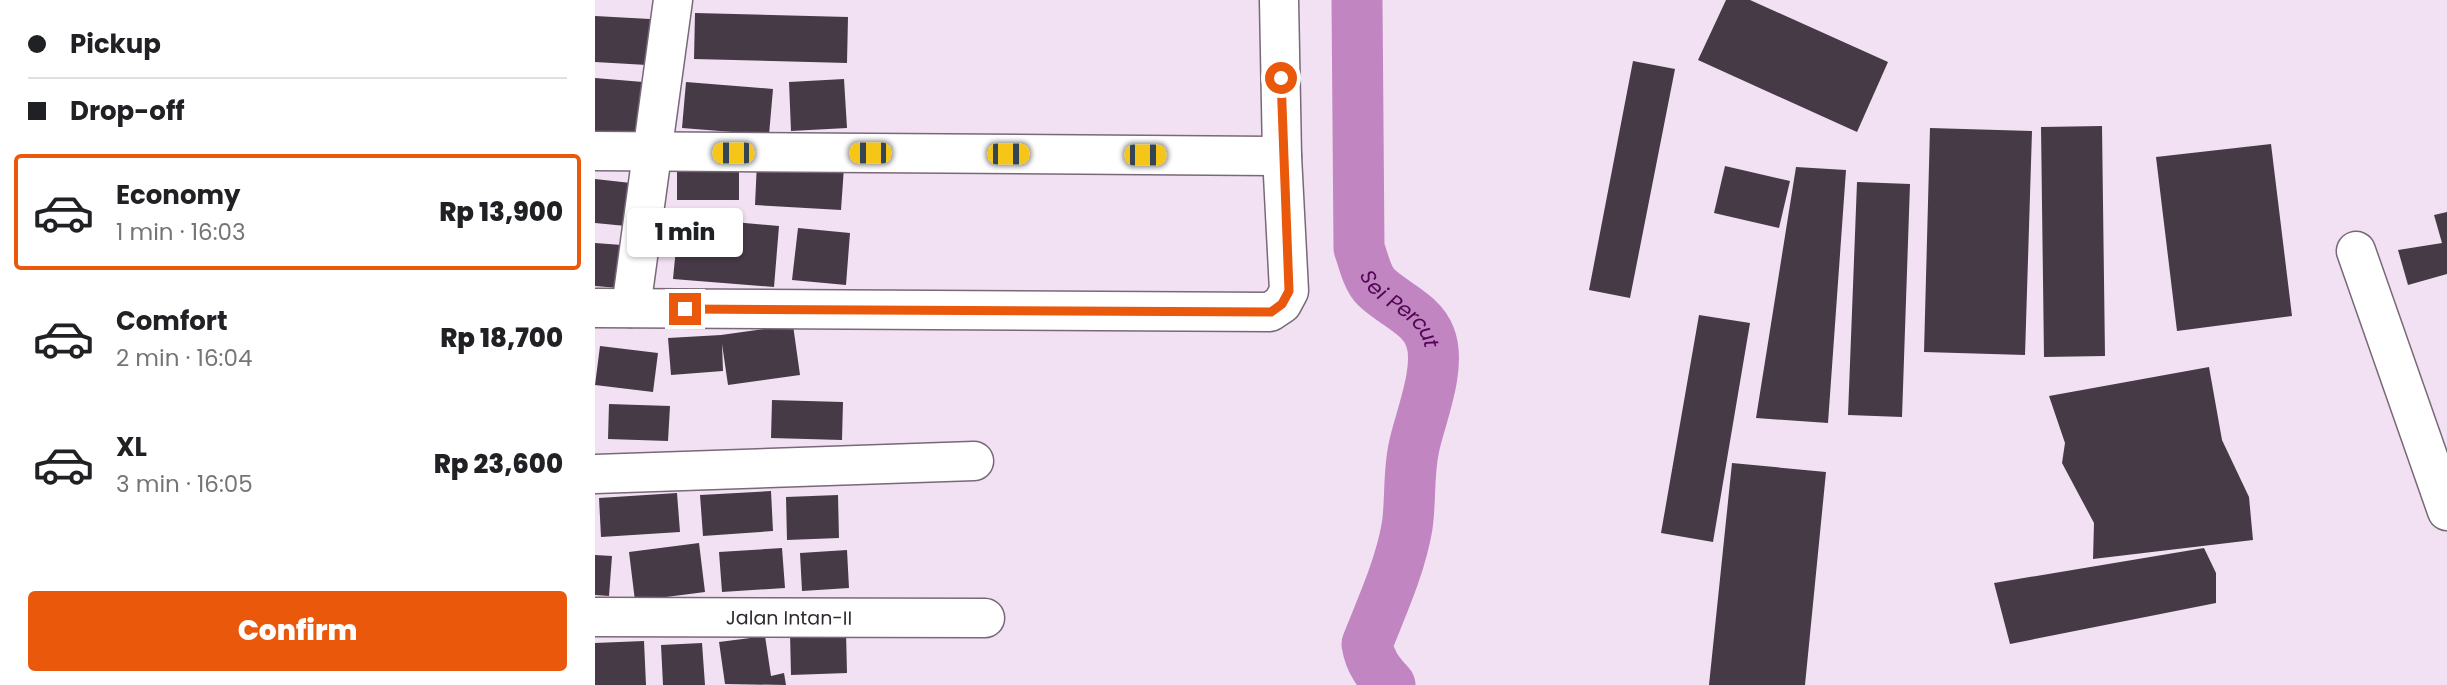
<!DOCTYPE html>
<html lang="en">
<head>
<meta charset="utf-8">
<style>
  :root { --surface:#fff; --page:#f2f2f2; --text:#202124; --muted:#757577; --line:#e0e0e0; --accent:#ea580c }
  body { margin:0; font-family:Poppins,sans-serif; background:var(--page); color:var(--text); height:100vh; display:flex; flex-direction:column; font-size:26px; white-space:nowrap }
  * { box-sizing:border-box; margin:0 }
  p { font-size:23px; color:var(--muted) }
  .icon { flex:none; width:38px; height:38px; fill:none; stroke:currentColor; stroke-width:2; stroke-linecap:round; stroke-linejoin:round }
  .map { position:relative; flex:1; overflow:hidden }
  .sheet { display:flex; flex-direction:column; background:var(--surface); width:595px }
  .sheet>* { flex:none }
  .guide { display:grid; align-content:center; height:154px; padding:0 28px; background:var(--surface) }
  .end { position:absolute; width:32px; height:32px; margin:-16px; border:9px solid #ea580c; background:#fff; box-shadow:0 0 0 4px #fff }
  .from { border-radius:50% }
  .bubble { position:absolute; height:49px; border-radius:7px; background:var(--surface); box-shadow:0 2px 5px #0004; font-size:23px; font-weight:800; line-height:49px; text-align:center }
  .car { position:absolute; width:21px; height:42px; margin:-21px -10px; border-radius:9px; box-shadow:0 0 5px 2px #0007; background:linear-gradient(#f5c518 24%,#345 0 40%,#f5c518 0 76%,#345 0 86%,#f5c518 0) }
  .guide b { display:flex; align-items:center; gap:24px; height:66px; font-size:26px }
  .guide b+b { border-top:2px solid var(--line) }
  .guide i { width:18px; height:18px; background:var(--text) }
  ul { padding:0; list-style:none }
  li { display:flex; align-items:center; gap:21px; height:116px; margin:0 14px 10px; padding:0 14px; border:4px solid transparent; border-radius:7px }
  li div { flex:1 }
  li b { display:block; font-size:26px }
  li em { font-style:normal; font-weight:800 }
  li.current { border-color:var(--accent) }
  li>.icon { width:63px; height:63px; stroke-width:1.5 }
  .cta { display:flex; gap:14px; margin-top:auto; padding:14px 28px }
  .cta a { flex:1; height:80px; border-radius:7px; background:var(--accent); color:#fff; font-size:28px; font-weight:800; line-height:80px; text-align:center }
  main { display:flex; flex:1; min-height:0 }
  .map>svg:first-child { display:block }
</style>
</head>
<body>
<main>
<section class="sheet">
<div class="guide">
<b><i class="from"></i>Pickup</b>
<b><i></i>Drop-off</b>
</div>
<ul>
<li class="current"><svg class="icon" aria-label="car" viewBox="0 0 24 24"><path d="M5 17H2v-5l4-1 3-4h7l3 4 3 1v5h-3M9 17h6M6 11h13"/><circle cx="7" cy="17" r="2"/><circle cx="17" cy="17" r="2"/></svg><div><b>Economy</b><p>1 min · 16:03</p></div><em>Rp 13,900</em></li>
<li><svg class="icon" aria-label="car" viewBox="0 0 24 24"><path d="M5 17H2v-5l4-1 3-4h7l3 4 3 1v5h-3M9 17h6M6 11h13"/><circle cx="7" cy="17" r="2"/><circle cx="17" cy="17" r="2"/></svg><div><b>Comfort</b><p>2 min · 16:04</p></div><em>Rp 18,700</em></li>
<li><svg class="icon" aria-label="car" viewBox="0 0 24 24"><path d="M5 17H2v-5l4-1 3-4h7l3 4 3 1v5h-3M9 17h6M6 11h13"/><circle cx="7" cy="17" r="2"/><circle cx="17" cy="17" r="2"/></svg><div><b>XL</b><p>3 min · 16:05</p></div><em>Rp 23,600</em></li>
</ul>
<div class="cta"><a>Confirm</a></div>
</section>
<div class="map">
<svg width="1852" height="685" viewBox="0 0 1852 685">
  <rect width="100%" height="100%" fill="#f2e1f2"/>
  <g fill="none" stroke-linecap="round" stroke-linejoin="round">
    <!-- river -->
    <path stroke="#c185c1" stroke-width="51" id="s1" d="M762,0L764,248C768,259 772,278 781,287C797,303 827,314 835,337C847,367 825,418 819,447C813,474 816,501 812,527C805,567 787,606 772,644C775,662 783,672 795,685"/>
  </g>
  <!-- building -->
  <path fill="#473a47" d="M1131,0H1155L1293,62L1262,132L1103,60Z
    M100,13L253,17L252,63L99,59Z
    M0,16L55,19L52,65L0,62Z
    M1038,61L1080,69L1035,298L994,290Z
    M0,78L48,82L44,135L0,131Z
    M249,79L252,128L196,131L194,82Z
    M91,82L178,89L174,135L87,128Z
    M1507,126L1510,356L1449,357L1446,127Z
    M1335,128L1437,131L1430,355L1329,352Z
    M1676,144L1697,316L1582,331L1561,157Z
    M162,162L249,167L246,210L160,205Z
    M1130,166L1195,181L1184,228L1119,213Z
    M1201,167L1251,170L1233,423L1161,418Z
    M82,168H144V200H82Z
    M0,179L36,183L31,226L0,223Z
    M1262,182L1315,184L1307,417L1253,415Z
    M1852,212V274L1813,285L1803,250L1847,243L1839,215Z
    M84,217L184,226L179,287L78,279Z
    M203,228L255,233L251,285L197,280Z
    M0,243L27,245L23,288L0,286Z
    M1104,315L1155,323L1118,542L1066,533Z
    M198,325L205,375L133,385L127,344L128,371L76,375L73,338L126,335Z
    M5,346L63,353L58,392L0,385Z
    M1614,367L1627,440L1654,497L1658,540L1498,559L1499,523L1467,463L1470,443L1454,396Z
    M177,400L248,402L247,440L176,438Z
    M14,404L75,406L73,441L13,439Z
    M1137,463L1231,472L1210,685H1114Z
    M176,491L178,531L108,536L105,495Z
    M82,493L85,532L6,537L4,498Z
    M243,495L244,538L192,540L191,497Z
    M104,543L110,592L40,601L34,552Z
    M187,548L190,588L127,592L124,552Z
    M1609,548L1621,573V603L1415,644L1399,583Z
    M252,550L254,588L207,591L205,553Z
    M0,555L17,556L14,596L0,595Z
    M251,631L252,673L196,675L195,633Z
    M170,636L176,676L189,673L191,685L130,684L124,642Z
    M49,641L51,685H0V643Z
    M107,643L110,685H68L66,645Z"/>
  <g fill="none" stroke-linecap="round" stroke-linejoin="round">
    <defs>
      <g id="minor">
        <path d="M0,151L687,156"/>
        <path d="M1761,251L1852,511"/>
        <path d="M0,308L675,312L687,304L694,291L687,156L684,0"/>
        <path d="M36,308L78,0"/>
        <path d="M0,474L379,461"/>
        <path id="s2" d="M0,617L390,618"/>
      </g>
    </defs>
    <!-- minor casing -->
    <use href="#minor" stroke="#786977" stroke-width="41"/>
    <!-- minor -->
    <use href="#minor" stroke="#fff" stroke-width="38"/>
  </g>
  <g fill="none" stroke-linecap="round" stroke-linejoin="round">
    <!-- route -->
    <path stroke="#ea580c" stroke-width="9" d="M90,309L676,312L687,304L694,291L686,78"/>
  </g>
  <g text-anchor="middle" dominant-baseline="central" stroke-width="7" stroke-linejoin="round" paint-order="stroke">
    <!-- street labels -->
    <g font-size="19" fill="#302a30" stroke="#fef0fd">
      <text stroke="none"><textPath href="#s2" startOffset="194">Jalan Intan-II</textPath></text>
    </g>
    <!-- water labels -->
    <g font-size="21" font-style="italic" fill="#520655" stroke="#fef0fd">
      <text stroke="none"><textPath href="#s1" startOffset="324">Sei Percut</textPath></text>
    </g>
  </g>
</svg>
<i class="end from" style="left:686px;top:78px"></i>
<i class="end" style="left:90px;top:309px"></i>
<div class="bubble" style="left:32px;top:208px;width:116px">1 min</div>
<i class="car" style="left:138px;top:153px;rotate:270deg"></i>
<i class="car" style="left:275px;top:153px;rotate:270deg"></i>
<i class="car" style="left:413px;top:154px;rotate:90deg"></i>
<i class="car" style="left:550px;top:155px;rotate:90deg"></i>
</div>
</main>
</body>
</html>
